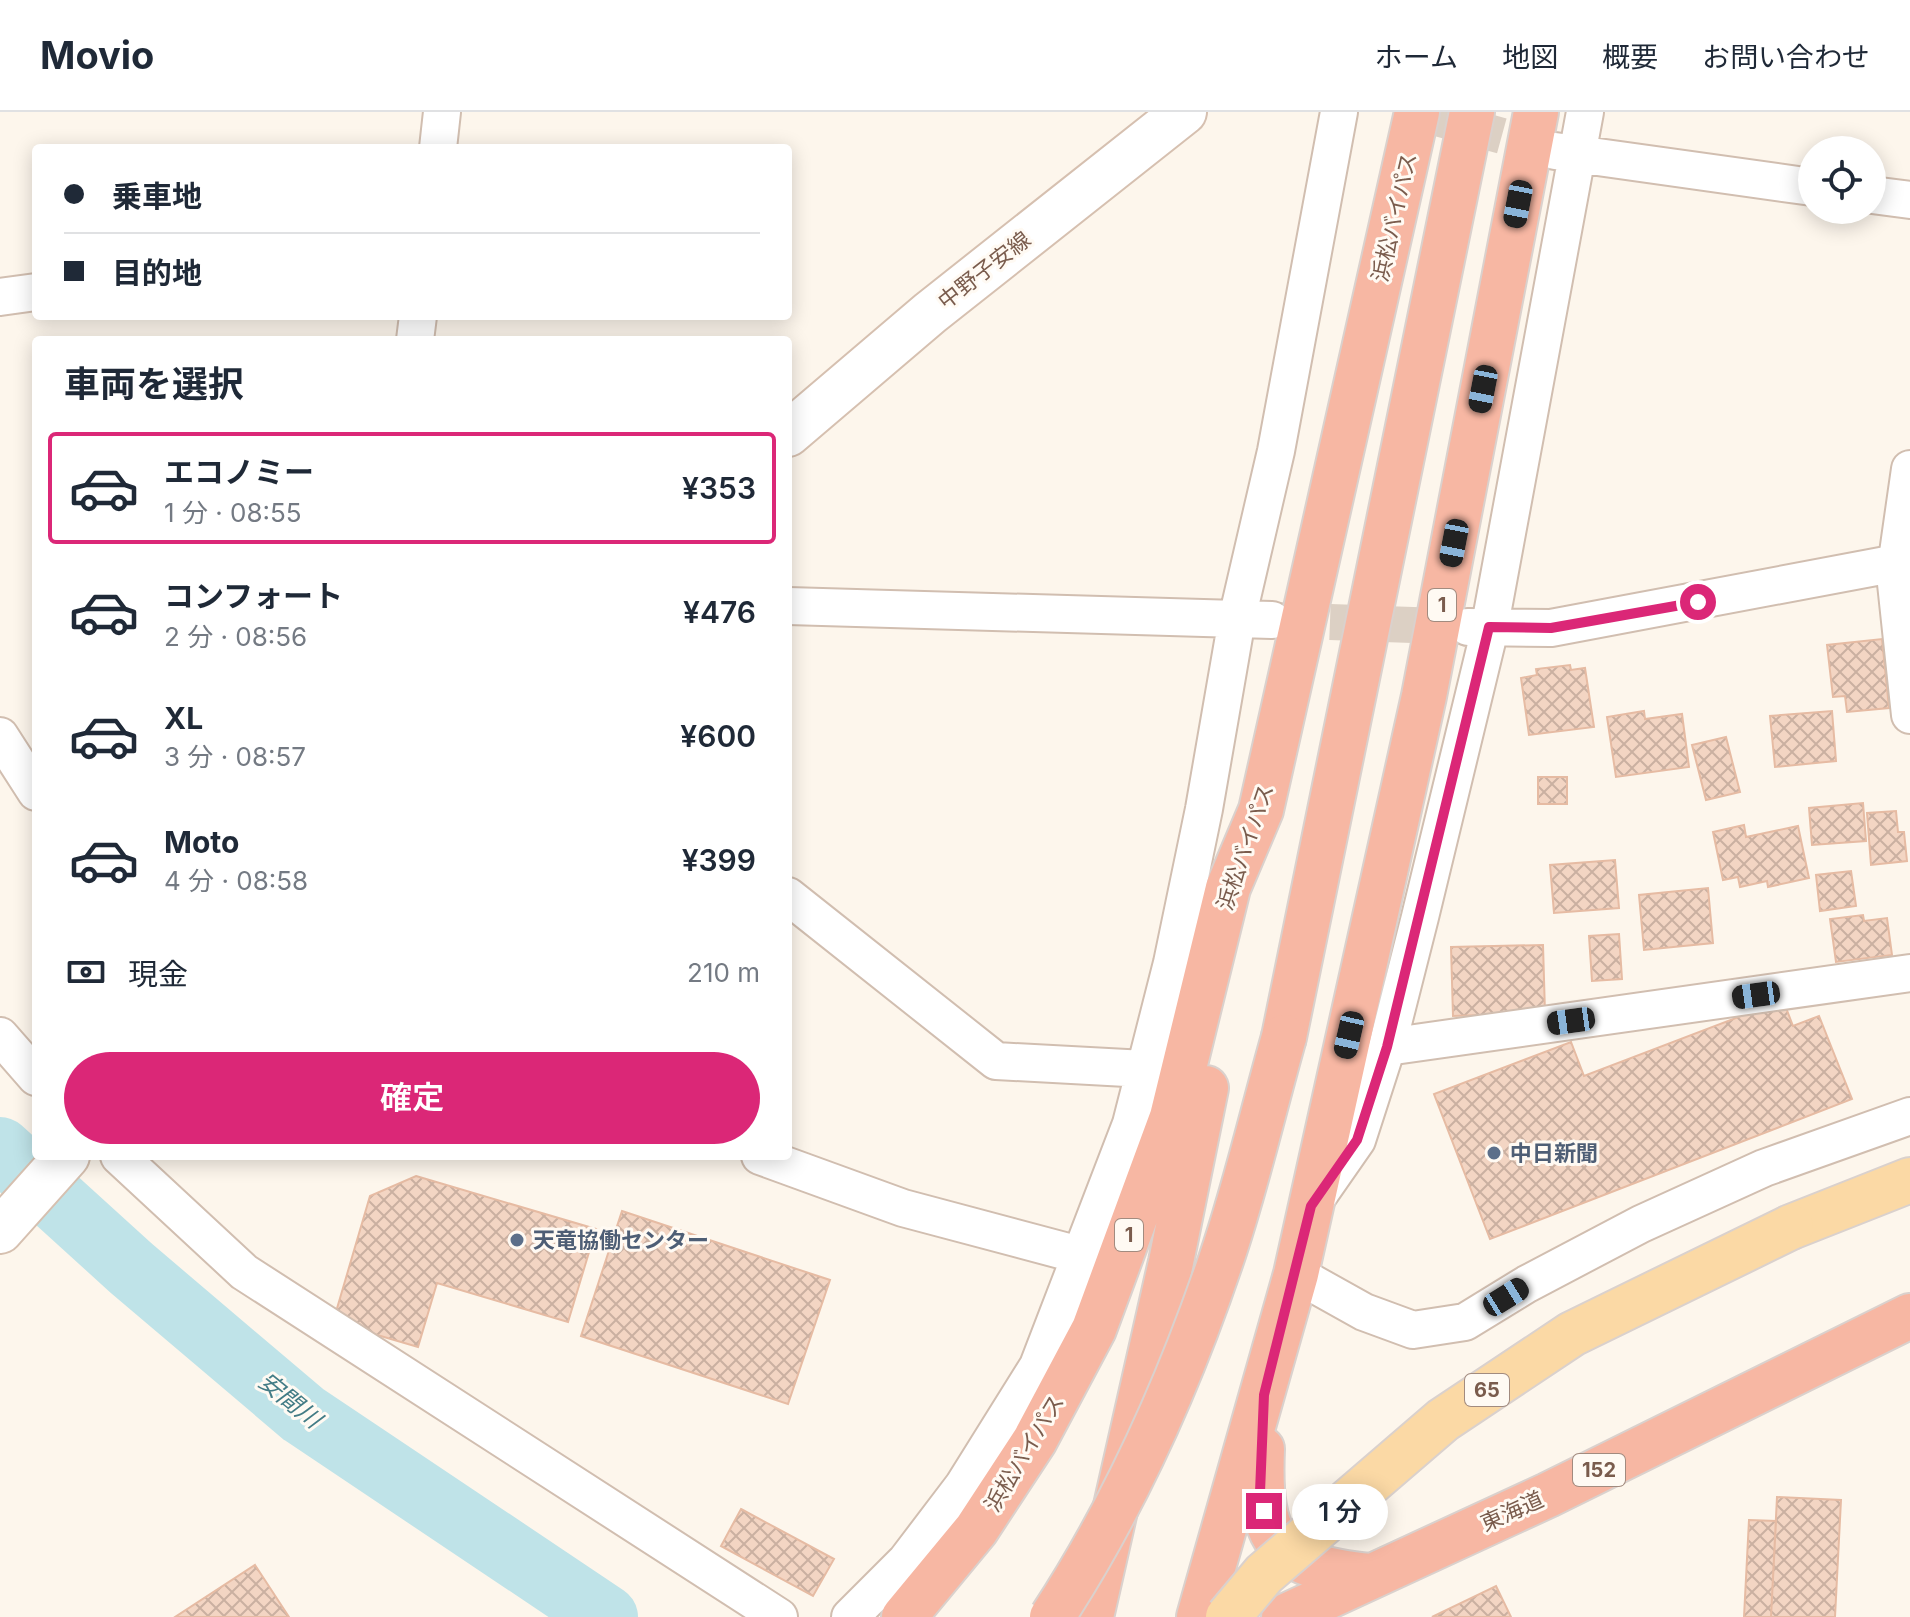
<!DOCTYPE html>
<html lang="ja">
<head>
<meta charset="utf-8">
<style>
  :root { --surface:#fff; --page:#f6f6f7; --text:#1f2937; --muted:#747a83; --line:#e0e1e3; --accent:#db2777 }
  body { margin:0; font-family:Inter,"Noto Sans JP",sans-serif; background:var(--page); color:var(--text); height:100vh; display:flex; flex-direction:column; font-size:30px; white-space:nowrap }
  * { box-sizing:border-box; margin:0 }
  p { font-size:26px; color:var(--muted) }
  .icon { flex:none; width:44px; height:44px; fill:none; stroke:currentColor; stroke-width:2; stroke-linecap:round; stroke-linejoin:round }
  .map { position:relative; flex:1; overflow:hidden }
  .side { position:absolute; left:32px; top:224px; width:760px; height:824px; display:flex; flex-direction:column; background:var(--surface); border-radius:8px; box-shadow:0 4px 20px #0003 }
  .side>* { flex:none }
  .top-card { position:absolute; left:32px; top:32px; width:760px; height:176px; border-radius:8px; box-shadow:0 4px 20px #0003; display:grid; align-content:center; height:176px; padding:0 32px; background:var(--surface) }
  .tools { position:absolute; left:1798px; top:24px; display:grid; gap:16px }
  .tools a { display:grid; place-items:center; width:88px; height:88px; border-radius:50%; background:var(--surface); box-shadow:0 4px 20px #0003; font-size:40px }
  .end { position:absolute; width:36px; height:36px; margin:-18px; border:10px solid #db2777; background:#fff; box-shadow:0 0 0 4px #fff }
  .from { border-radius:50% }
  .bubble { position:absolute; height:56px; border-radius:28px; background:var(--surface); box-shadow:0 4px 20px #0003; font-size:26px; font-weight:600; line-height:56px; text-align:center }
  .car { position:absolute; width:24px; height:48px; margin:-24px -12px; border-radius:10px; box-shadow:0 0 6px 2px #0007; background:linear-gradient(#222 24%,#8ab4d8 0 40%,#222 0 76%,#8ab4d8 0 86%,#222 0) }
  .top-card b { display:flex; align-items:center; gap:28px; height:76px; font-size:30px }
  .top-card b+b { border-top:2px solid var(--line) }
  .top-card i { width:20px; height:20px; background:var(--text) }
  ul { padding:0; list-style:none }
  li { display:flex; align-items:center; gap:24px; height:112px; margin:0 16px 12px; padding:0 16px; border:4px solid transparent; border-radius:8px }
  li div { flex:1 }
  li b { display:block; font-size:30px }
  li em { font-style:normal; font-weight:600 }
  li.on { border-color:var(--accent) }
  li>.icon { width:72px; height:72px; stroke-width:1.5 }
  h2 { padding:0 32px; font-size:36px; line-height:96px }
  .pay { display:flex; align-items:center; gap:20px; height:88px; padding:0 32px; font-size:30px }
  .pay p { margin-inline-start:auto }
  .cta { display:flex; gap:16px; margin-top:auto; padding:16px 32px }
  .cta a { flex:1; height:92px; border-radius:48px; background:var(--accent); color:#fff; font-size:32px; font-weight:600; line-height:92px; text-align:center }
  header { display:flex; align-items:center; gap:48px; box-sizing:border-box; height:112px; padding:0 40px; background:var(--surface); border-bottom:2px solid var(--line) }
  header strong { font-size:38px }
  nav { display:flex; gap:44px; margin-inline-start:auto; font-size:28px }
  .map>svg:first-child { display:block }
</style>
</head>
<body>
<header>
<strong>Movio</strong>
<nav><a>ホーム</a><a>地図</a><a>概要</a><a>お問い合わせ</a></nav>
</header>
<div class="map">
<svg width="1910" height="1505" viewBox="0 0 1910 1505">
  <defs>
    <pattern id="building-cross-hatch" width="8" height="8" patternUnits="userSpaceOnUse" patternTransform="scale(2)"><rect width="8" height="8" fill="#f3d5c3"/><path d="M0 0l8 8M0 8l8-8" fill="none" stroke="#cab0a1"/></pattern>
  </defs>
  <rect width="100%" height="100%" fill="#fdf6ec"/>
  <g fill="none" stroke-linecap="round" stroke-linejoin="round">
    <!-- river -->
    <path stroke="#bfe3e8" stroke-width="64" d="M0,1037L131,1156L303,1302L606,1505"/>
  </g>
  <!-- building -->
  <path fill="url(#building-cross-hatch)" stroke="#e6bba3" stroke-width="2" d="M1882,527L1889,596L1847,600L1845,584L1833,585L1827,533Z
    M1570,553L1571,558L1585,556L1594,615L1529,623L1521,566L1537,563L1536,557Z
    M1644,599L1645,607L1682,602L1689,655L1616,665L1607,605Z
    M1832,599L1836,649L1775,655L1770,604Z
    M1726,625L1740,680L1706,688L1692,633Z
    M1538,665H1567V692H1538Z
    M1863,691L1866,729L1812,733L1809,696Z
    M1896,699L1898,720H1904L1907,749L1871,753L1867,701Z
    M1744,713L1746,725L1798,714L1809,766L1768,775L1767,769L1740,775L1738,765L1723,768L1713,720Z
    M1615,748L1619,796L1554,801L1550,753Z
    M1851,759L1856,794L1820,799L1816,763Z
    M1708,776L1713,831L1644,838L1639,783Z
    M1863,803L1864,809L1887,806L1892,843L1836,850L1830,807Z
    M1619,822L1622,867L1592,869L1589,824Z
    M1543,833L1545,901L1453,904L1451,835Z
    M1783,888L1793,914L1819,904L1852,987L1490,1127L1434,982L1571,930L1584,964Z
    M416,1064L596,1117L568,1210L437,1171L418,1235L333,1210L370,1084Z
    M622,1099L830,1168L788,1292L581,1224Z
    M1777,1385L1841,1388L1835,1505H1771Z
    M741,1397L834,1447L813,1484L721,1434Z
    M1749,1408L1776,1409L1771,1505H1744Z
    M255,1453L289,1505H175Z
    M1496,1474L1511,1505H1432Z"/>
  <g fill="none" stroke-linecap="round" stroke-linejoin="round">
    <!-- street-tunnel -->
    <path stroke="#dcd0c4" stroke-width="36" stroke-dasharray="36 18" stroke-linecap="butt" d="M1415,0L1550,37
      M1276,508L1464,515"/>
    <defs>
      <path id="street" d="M438,36L442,0
        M1555,39L1812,75
        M1872,83L1910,88
        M0,185L36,180
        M415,228L418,204
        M1910,357L1895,462L1910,603
        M788,494L1272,508
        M1468,515L1551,516L1897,451L1910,453
        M0,624L36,680
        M788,784L996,949L1145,957
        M0,924L36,965
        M1387,935L1910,861
        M119,1044L244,1160L779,1505
        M760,1044L903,1096L1083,1144
        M1318,1084L1357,1028L1387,935L1420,805L1487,529L1585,0
        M1296,1162L1364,1200L1413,1218L1465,1210L1527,1172L1641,1112L1764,1056L1910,1004
        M850,1505L906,1449L963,1374L1038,1254L1131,1012L1172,851L1204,697L1237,507L1276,339L1339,0"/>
      <path id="secondary" d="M788,322L930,201L1184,0
        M0,1119L67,1044"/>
      <path id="primary" d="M1791,1115L1910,1068"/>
      <path id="highway" d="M1284,925L1472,0
        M1262,1337C1258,1429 1276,1455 1370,1464
        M904,1505L976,1418L1035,1328L1094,1217L1172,1005L1228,776L1261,698L1417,0
        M1091,1505L1171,1150L1206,976
        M1199,1505L1296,1162L1424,584L1536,0
        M1284,1505L1548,1383L1910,1204"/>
    </defs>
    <!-- street casing -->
    <use href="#street" stroke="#d1beb0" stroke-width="40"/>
    <!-- secondary casing -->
    <use href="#secondary" stroke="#d6c0b0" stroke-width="48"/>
    <!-- primary casing -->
    <use href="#primary" stroke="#dad1cd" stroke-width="48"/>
    <!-- highway casing -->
    <use href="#highway" stroke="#dad1cd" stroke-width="48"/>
    <!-- street -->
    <use href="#street" stroke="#fff" stroke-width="36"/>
    <!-- secondary -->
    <use href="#secondary" stroke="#fff" stroke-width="44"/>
    <!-- primary -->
    <use href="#primary" stroke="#fbd9a5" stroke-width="44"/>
    <!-- highway -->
    <use href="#highway" stroke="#f7b7a3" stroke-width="44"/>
    <defs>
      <path id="primary-bridge" d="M1228,1505L1264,1462L1443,1308L1572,1222L1791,1115"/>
      <path id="highway-bridge" d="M1052,1505C1124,1395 1179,1272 1221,1148C1246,1075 1263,999 1284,925"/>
    </defs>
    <!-- primary-bridge casing -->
    <use href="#primary-bridge" stroke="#dad1cd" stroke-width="48" stroke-linecap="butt"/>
    <!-- highway-bridge casing -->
    <use href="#highway-bridge" stroke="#dad1cd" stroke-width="48" stroke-linecap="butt"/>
    <!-- primary-bridge -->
    <use href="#primary-bridge" stroke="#fbd9a5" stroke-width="44"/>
    <!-- highway-bridge -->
    <use href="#highway-bridge" stroke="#f7b7a3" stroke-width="44"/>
  </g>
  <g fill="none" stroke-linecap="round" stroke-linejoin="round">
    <!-- route -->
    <path stroke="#db2777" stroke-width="10" d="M1264,1399L1260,1380L1264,1283L1311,1094L1357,1028L1387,935L1489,515L1551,516L1698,490"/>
  </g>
  <!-- markers -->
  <g fill="#5c6f8a" stroke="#fffaf3" stroke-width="3">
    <circle cx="1494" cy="1041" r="8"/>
    <circle cx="517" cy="1128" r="8"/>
  </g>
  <g text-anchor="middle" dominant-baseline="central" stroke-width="6" stroke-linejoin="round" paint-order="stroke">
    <!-- shield labels -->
    <g fill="#fffaf3" stroke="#a28b7f" stroke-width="2">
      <rect x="1428" y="477" width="28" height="32" rx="6"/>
      <rect x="1115" y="1107" width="28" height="32" rx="6"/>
      <rect x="1465" y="1262" width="44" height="32" rx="6"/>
      <rect x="1573" y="1342" width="52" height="32" rx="6"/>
    </g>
    <g font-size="20" font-weight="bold" fill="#7a5c4d">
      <text x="1442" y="493">1</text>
      <text x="1129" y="1123">1</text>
      <text x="1487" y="1278">65</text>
      <text x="1599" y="1358">152</text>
    </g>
    <!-- street labels -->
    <g font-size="22" fill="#7a5c4d" stroke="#fffaf3">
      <text transform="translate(1394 105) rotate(-77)">浜松バイパス</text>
      <text transform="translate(984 158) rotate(-38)">中野子安線</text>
      <text transform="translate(1245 735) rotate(-71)">浜松バイパス</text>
      <text transform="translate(1024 1341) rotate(-59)">浜松バイパス</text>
      <text transform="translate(1512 1399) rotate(-24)">東海道</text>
    </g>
    <!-- service labels -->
    <g font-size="22" font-weight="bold" fill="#4e5e75" stroke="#fffaf3" text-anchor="start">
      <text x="1510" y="1041">中日新聞</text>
      <text x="533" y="1128">天竜協働センター</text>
    </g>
    <!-- water labels -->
    <g font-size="24" font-style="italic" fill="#437c86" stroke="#fffaf3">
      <text transform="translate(290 1288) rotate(39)">安間川</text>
    </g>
  </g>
</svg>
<div class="tools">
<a><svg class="icon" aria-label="locate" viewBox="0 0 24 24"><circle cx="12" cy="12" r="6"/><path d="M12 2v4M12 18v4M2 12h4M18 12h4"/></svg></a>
</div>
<i class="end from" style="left:1698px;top:490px"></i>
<i class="end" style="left:1264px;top:1399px"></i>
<div class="bubble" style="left:1292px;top:1372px;width:96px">1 分</div>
<i class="car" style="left:1518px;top:92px;rotate:191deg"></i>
<i class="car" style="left:1483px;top:277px;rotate:191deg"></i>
<i class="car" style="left:1454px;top:431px;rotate:191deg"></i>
<i class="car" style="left:1756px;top:883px;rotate:262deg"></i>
<i class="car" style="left:1571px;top:909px;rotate:262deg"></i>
<i class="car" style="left:1349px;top:923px;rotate:193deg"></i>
<i class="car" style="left:1506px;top:1185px;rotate:58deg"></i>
<div class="top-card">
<b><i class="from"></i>乗車地</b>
<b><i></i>目的地</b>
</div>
<section class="side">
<h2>車両を選択</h2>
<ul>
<li class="on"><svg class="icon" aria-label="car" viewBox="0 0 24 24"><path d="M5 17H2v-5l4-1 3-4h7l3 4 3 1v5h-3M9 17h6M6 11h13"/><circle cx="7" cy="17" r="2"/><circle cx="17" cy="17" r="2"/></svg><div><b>エコノミー</b><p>1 分 · 08:55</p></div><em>¥353</em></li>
<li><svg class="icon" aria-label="car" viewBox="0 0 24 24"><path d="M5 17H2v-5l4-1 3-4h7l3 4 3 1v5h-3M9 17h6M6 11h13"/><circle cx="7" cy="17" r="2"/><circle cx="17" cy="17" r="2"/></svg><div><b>コンフォート</b><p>2 分 · 08:56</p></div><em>¥476</em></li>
<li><svg class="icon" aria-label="car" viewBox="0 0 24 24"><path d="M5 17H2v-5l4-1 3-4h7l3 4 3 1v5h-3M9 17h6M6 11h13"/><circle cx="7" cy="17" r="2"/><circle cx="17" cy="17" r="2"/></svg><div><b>XL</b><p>3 分 · 08:57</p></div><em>¥600</em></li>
<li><svg class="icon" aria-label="car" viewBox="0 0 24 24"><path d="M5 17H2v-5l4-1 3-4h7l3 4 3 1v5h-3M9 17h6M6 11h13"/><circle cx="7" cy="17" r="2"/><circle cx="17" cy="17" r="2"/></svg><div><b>Moto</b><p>4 分 · 08:58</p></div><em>¥399</em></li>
</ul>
<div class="pay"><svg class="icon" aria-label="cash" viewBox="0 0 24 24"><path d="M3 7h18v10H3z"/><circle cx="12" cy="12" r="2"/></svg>現金<p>210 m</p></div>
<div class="cta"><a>確定</a></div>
</section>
</div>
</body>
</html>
